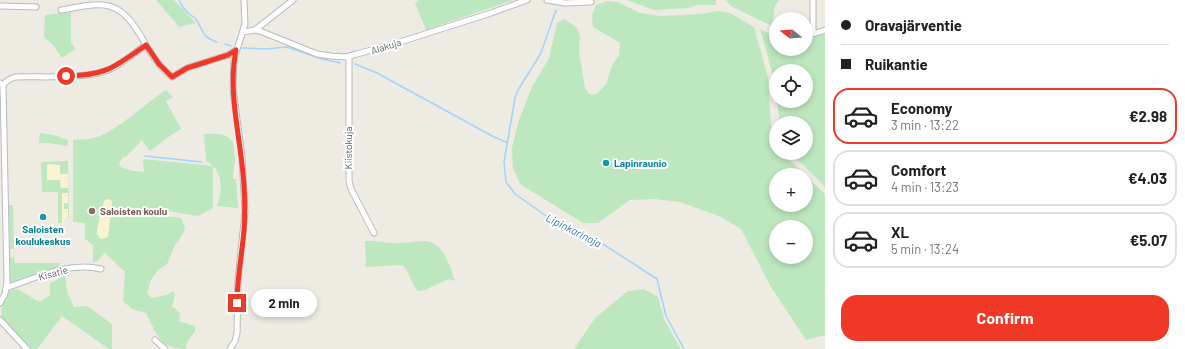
<!DOCTYPE html>
<html lang="en">
<head>
<meta charset="utf-8">
<style>
  :root { --surface:#fff; --page:#f6f6f6; --text:#222; --muted:#767676; --line:#e0e0e0; --accent:#ef3926 }
  body { margin:0; font-family:Barlow,sans-serif; background:var(--page); color:var(--text); height:100vh; display:flex; flex-direction:column; font-size:15px; white-space:nowrap }
  * { box-sizing:border-box; margin:0 }
  p { font-size:13px; color:var(--muted) }
  .icon { flex:none; width:22px; height:22px; fill:none; stroke:currentColor; stroke-width:2; stroke-linecap:round; stroke-linejoin:round }
  .map { position:relative; flex:1; overflow:hidden }
  .panel { display:flex; flex-direction:column; background:var(--surface); width:360px }
  .panel>* { flex:none }
  .banner { display:grid; align-content:center; height:88px; padding:0 16px; background:var(--surface) }
  .needle { width:26px; rotate:287deg }
  .controls { position:absolute; left:769px; top:12px; display:grid; gap:8px }
  .controls a { display:grid; place-items:center; width:44px; height:44px; border-radius:50%; background:var(--surface); box-shadow:0 2px 6px #0003; font-size:20px }
  .end { position:absolute; width:18px; height:18px; margin:-9px; border:5px solid #ef3926; background:#fff; box-shadow:0 0 0 2px #fff }
  .from { border-radius:50% }
  .bubble { position:absolute; height:28px; border-radius:14px; background:var(--surface); box-shadow:0 2px 6px #0003; font-size:13px; font-weight:700; line-height:28px; text-align:center }
  .banner b { display:flex; align-items:center; gap:14px; height:38px; font-size:15px }
  .banner b+b { border-top:1px solid var(--line) }
  .banner i { width:10px; height:10px; background:var(--text) }
  ul { padding:0; list-style:none }
  li { display:flex; align-items:center; gap:12px; height:56px; margin:0 8px 6px; padding:0 8px; border:2px solid var(--line); border-radius:16px }
  li div { flex:1 }
  li b { display:block; font-size:15px }
  li em { font-style:normal; font-weight:700 }
  li.current { border-color:var(--accent) }
  li>.icon { width:36px; height:36px; stroke-width:1.5 }
  .button { display:flex; gap:8px; margin-top:auto; padding:8px 16px }
  .button a { flex:1; height:46px; border-radius:16px; background:var(--accent); color:#fff; font-size:16px; font-weight:700; line-height:46px; text-align:center }
  main { display:flex; flex:1; min-height:0 }
  .map>svg:first-child { display:block }
</style>
</head>
<body>
<main>
<div class="map">
<svg width="825" height="349" viewBox="0 0 825 349">
  <rect width="100%" height="100%" fill="#eeebe2"/>
  <!-- green -->
  <path fill="#bde7be" fill-rule="evenodd" d="M156,0H174L196,23L179,27Z
    M419,0H513L426,30L415,3Z
    M627,0H716V5H698L688,8L654,10Z
    M726,0H779L775,6L773,20H776V28L731,6Z
    M608,1L618,2L640,13L660,16L702,14L717,11L730,13L754,27L768,78L771,125L776,142V153H783L805,175H776V205H806V176L825,194V335L806,340L771,287L741,229L721,217L680,202L654,199L630,200L598,223H583L520,184L513,168L512,148L518,123L531,89L549,58L557,23L564,19L576,27L580,35L579,52L582,69L585,88L590,95L597,94L606,84L612,66L619,55L620,43L593,27L592,15L596,5ZM776,227H806V257H776Z
    M71,12V42L75,49L62,58L52,44L44,37L45,15Z
    M760,29L776,37V49H806V40L825,33V187L791,153H806V123H780L777,101H806V71H776V89L769,60Z
    M166,90L173,97L166,101L181,129L167,138L150,151L142,140L125,158L124,156L119,163L121,167L133,171L144,172L143,159L213,166V208L198,216L154,209C160,220 171,215 181,218L185,229L181,237L175,245L167,264L158,270L151,280L147,293L151,298L166,295L173,291L175,295L172,307L176,309L180,314L179,321L195,326V331L187,342L186,349C159,349 157,334 146,313L132,309L123,301L125,272L105,253L96,262H93V245L85,239V223L73,222V140C80,139 87,140 94,138C118,131 144,104 166,90ZM111,200L108,237L101,239L97,234L100,213L104,204Z
    M40,133L53,135L68,140L67,146L49,143H39Z
    M204,134C215,134 225,132 233,142L235,160L233,175V179H236L238,208L217,206C223,190 223,169 206,161Z
    M68,161L69,218H64V223H58V192H42L41,162Z
    M10,205H13L14,249H10L9,206Z
    M365,241C377,241 388,243 400,243C408,243 416,241 425,241C444,242 450,267 455,281L448,279L425,290L418,291C410,283 409,269 402,265L366,267Z
    M11,257H14L15,263H61L57,268L16,282H10L9,258Z
    M65,272L67,292L74,307L87,306L112,324V349H109L62,316L37,349H30L2,319C0,309 4,298 10,291L17,289L33,298L34,300L41,301L50,295V283L57,280L61,273Z
    M644,289L658,297L664,319L681,349H574L595,318L628,291Z"/>
  <!-- sand -->
  <path fill="#fbf2cf" d="M47,164L60,165V174H68V188H61L60,180H47Z
    M62,193H68V203H64V209H68V218H64V223H62Z
    M106,199L111,200L112,203L108,237L101,239L97,234V230L104,201Z"/>
  <g fill="none" stroke-linecap="round" stroke-linejoin="round">
    <!-- stream -->
    <path stroke="#a0d4ff" stroke-width="1.5" d="M179,0C181,5 184,9 188,13C191,15 194,17 196,19C204,31 201,37 217,42
      M556,10L541,53L518,90L515,98L504,162L506,182L515,194L555,222L592,237L657,279L666,316L684,349
      M225,44L231,46
      M242,48L265,49L287,47L322,59L340,63
      M355,64L377,73L494,137L506,142
      M145,156L202,162"/>
    <defs>
      <path id="street" d="M547,0L565,3L591,2
        M813,0V34L825,30
        M0,6L36,7
        M61,10C75,8 90,3 104,5C131,8 141,40 155,59C160,66 166,72 172,77L187,68L228,55L236,50
        M255,30L293,0
        M243,32L255,30L260,31L317,54L331,56L345,57L357,54L397,43L491,13L527,0
        M349,56V181L351,189L374,233
        M0,83L3,85L7,282L5,294L0,303
        M3,85L8,80L15,77C41,76 87,80 110,69C123,63 134,53 146,45
        M6,288C36,278 69,261 101,269
        M0,320L27,349
        M155,340L165,349
        M230,349L235,341L237,333L238,280L245,212L242,157L233,89L234,59L245,24L244,0"/>
    </defs>
    <!-- street casing -->
    <use href="#street" stroke="#b7babf" stroke-width="7"/>
    <!-- street -->
    <use href="#street" stroke="#fff" stroke-width="5"/>
  </g>
  <g fill="none" stroke-linecap="round" stroke-linejoin="round">
    <!-- route -->
    <path stroke="#ef3926" stroke-width="5" d="M66,76C105,76 115,67 146,45L159,64L172,77L187,68L228,55L236,50C227,95 242,141 244,187C245,201 245,215 244,230C242,254 237,278 237,303"/>
  </g>
  <!-- markers -->
  <g fill="#0f9aa8" stroke="#fff" stroke-width="1.5">
    <circle cx="606" cy="163" r="4"/>
    <circle cx="43" cy="217" r="4"/>
  </g>
  <circle fill="#8d6e63" stroke="#fff" stroke-width="1.5" cx="92" cy="211" r="4"/>
  <g text-anchor="middle" dominant-baseline="central" stroke-width="4" stroke-linejoin="round" paint-order="stroke">
    <!-- street labels -->
    <g font-size="10" fill="#5a5e63" stroke="#fff">
      <text transform="translate(386 46) rotate(-17)">Alakuja</text>
      <text transform="translate(348 148) rotate(-90)">Kiistokuja</text>
      <text transform="translate(53 273) rotate(-15)">Kisatie</text>
    </g>
    <!-- culture labels -->
    <g font-size="10" font-weight="bold" fill="#0d838f" stroke="#fff" text-anchor="start">
      <text x="614" y="163">Lapinraunio</text>
      <text x="43" y="229" text-anchor="middle">Saloisten<tspan x="43" dy="12">koulukeskus</tspan></text>
    </g>
    <!-- education labels -->
    <g font-size="10" font-weight="bold" fill="#785e54" stroke="#fff" text-anchor="start">
      <text x="100" y="211">Saloisten koulu</text>
    </g>
    <!-- water labels -->
    <g font-size="11" font-style="italic" fill="#3a74b5" stroke="#fff">
      <text transform="translate(574 230) rotate(27)">Lipinkarinoja</text>
    </g>
  </g>
</svg>
<div class="controls">
<a><svg class="needle" viewBox="-14 -14 28 28"><path d="M0-13l5 13h-10z" fill="#e53935"/><path d="M0 13l5-13h-10z" fill="#767676"/></svg></a>
<a><svg class="icon" aria-label="locate" viewBox="0 0 24 24"><circle cx="12" cy="12" r="6"/><path d="M12 2v4M12 18v4M2 12h4M18 12h4"/></svg></a>
<a><svg class="icon" aria-label="layers" viewBox="0 0 24 24"><path d="M12 4l9 5-9 5-9-5zM3 14l9 5 9-5"/></svg></a>
<a>+</a>
<a>−</a>
</div>
<i class="end from" style="left:66px;top:76px"></i>
<i class="end" style="left:237px;top:303px"></i>
<div class="bubble" style="left:251px;top:289px;width:66px">2 min</div>
</div>
<section class="panel">
<div class="banner">
<b><i class="from"></i>Oravajärventie</b>
<b><i></i>Ruikantie</b>
</div>
<ul>
<li class="current"><svg class="icon" aria-label="car" viewBox="0 0 24 24"><path d="M5 17H2v-5l4-1 3-4h7l3 4 3 1v5h-3M9 17h6M6 11h13"/><circle cx="7" cy="17" r="2"/><circle cx="17" cy="17" r="2"/></svg><div><b>Economy</b><p>3 min · 13:22</p></div><em>€2.98</em></li>
<li><svg class="icon" aria-label="car" viewBox="0 0 24 24"><path d="M5 17H2v-5l4-1 3-4h7l3 4 3 1v5h-3M9 17h6M6 11h13"/><circle cx="7" cy="17" r="2"/><circle cx="17" cy="17" r="2"/></svg><div><b>Comfort</b><p>4 min · 13:23</p></div><em>€4.03</em></li>
<li><svg class="icon" aria-label="car" viewBox="0 0 24 24"><path d="M5 17H2v-5l4-1 3-4h7l3 4 3 1v5h-3M9 17h6M6 11h13"/><circle cx="7" cy="17" r="2"/><circle cx="17" cy="17" r="2"/></svg><div><b>XL</b><p>5 min · 13:24</p></div><em>€5.07</em></li>
</ul>
<div class="button"><a>Confirm</a></div>
</section>
</main>
</body>
</html>
